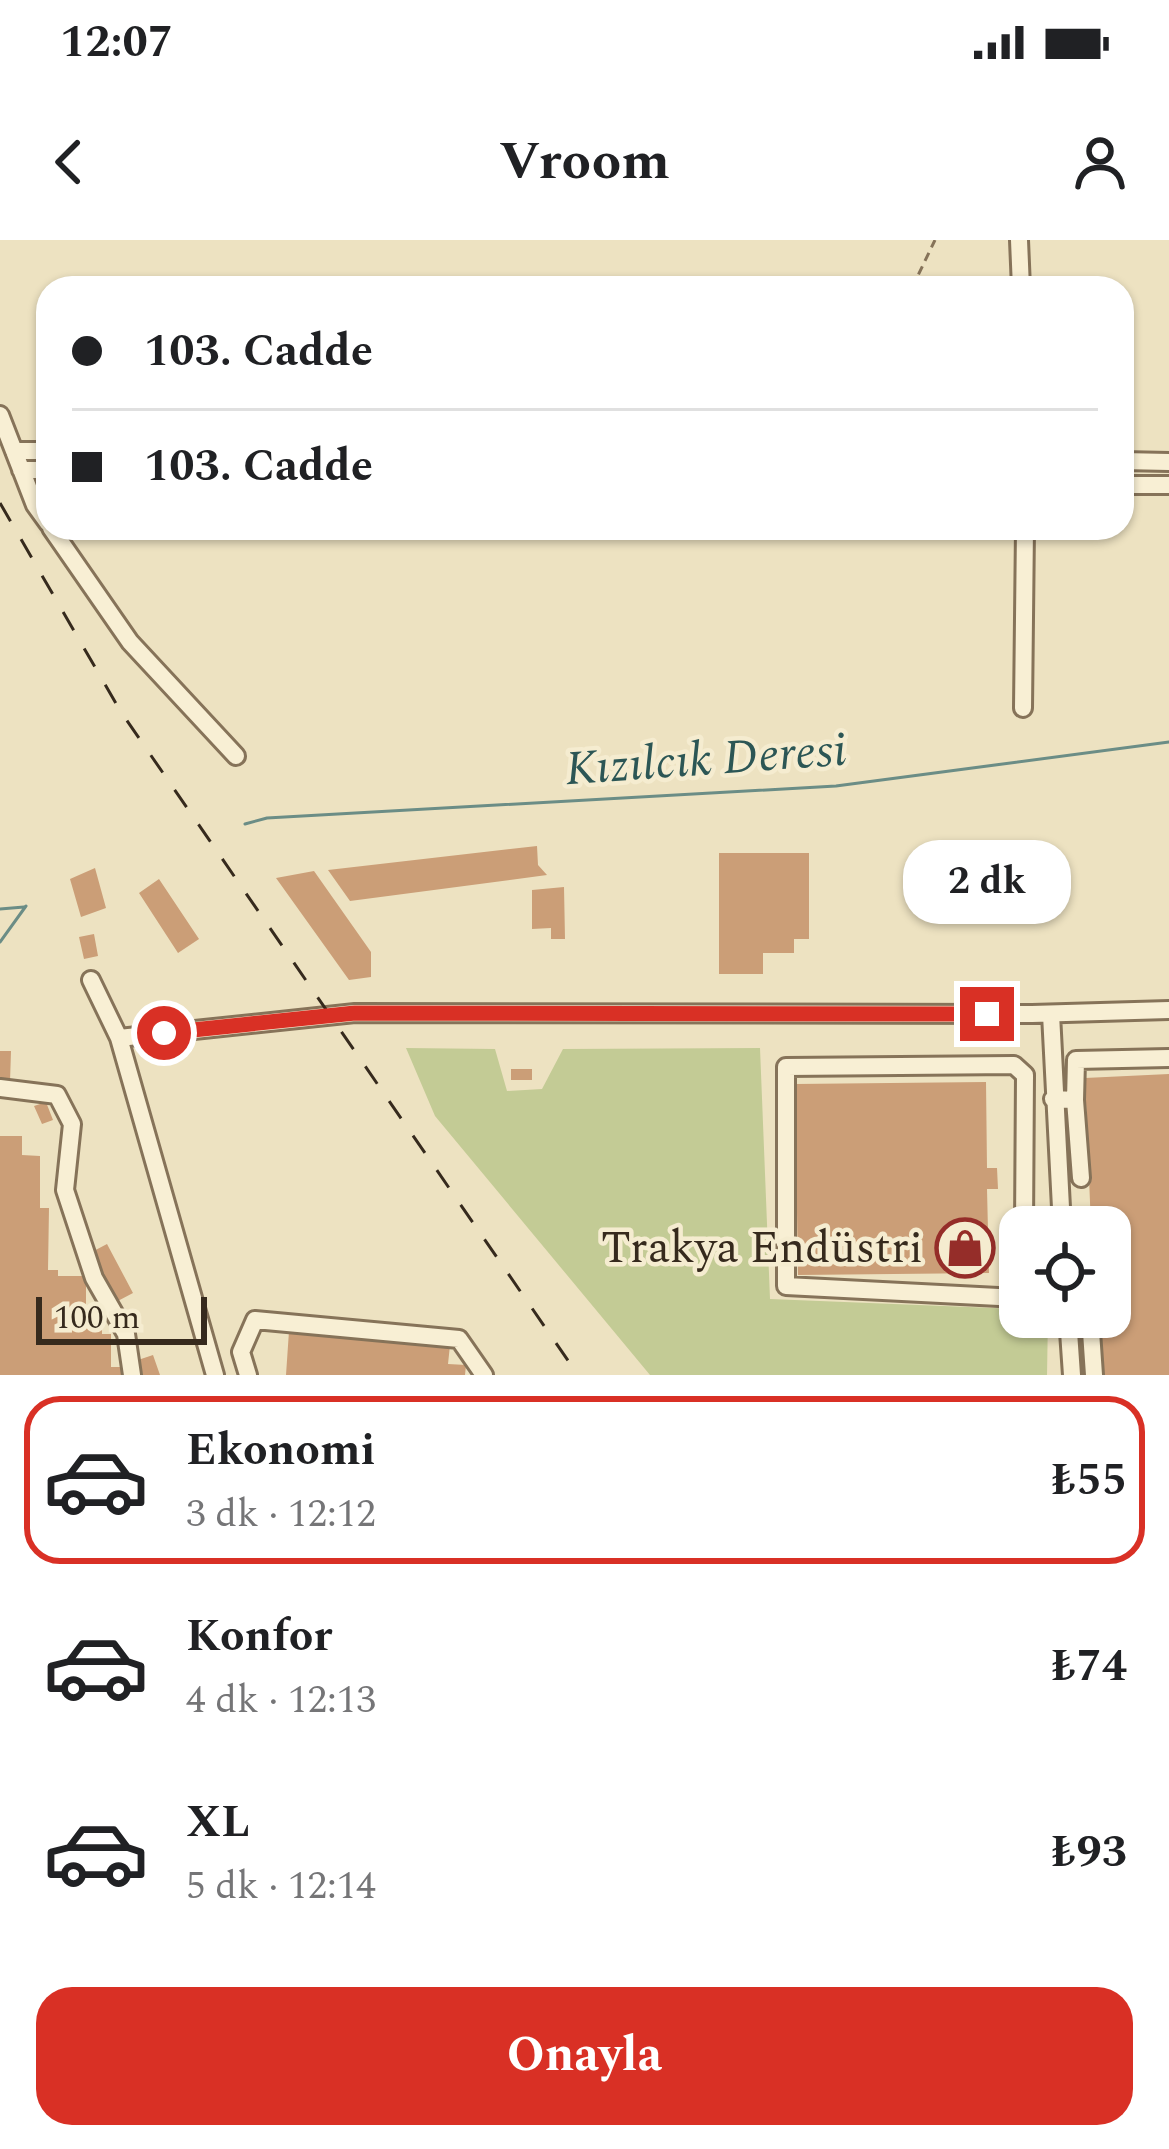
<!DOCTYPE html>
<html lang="tr">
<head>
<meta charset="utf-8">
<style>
  :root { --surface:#fff; --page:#f2f2f2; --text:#202124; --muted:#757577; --line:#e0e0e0; --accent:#d93025 }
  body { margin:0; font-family:Spectral,serif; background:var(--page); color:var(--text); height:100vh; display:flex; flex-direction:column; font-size:45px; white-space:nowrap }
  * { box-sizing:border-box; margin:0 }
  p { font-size:39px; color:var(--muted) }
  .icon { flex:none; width:66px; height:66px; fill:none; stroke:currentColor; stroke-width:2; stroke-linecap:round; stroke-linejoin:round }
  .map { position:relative; height:1135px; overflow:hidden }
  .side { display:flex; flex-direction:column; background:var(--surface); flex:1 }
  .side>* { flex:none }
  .hud { position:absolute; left:36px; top:36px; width:1098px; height:264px; border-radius:36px; box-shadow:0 3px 9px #0004; display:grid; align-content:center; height:264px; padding:0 36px; background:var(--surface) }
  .fabs { position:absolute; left:999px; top:966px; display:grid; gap:24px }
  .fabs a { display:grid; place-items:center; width:132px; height:132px; border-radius:24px; background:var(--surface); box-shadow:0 3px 9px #0004; font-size:60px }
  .scale { position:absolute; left:36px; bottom:30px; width:171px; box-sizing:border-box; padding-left:12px; border:6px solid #362a1d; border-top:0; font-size:33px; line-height:42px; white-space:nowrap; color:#362a1d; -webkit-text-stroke:9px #f5ecd0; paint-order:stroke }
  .end { position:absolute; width:54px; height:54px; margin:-27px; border:15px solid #d93025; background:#fff; box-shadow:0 0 0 6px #fff }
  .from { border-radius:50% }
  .bubble { position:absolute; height:84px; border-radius:36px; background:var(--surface); box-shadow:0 3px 9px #0004; font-size:39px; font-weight:700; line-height:84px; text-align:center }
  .hud b { display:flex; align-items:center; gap:42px; height:114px; font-size:45px }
  .hud b+b { border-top:3px solid var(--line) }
  .hud i { width:30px; height:30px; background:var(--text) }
  ul { padding:21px 0 0; list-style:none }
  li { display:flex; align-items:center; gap:36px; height:168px; margin:0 24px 18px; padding:0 12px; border:6px solid transparent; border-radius:36px }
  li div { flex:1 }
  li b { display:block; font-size:45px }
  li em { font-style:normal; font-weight:700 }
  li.current { border-color:var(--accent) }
  li>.icon { width:108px; height:108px; stroke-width:1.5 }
  .button { display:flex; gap:24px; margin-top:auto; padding:24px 36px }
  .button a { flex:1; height:138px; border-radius:36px; background:var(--accent); color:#fff; font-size:48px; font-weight:700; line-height:138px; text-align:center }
  .status { display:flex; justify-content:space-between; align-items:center; height:84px; padding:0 60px; background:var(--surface); direction:ltr }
  .status svg { height:33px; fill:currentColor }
  header { display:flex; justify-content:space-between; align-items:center; height:156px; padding:0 36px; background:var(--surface); font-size:54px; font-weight:700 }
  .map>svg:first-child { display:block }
</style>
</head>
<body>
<div class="status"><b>12:07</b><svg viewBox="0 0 49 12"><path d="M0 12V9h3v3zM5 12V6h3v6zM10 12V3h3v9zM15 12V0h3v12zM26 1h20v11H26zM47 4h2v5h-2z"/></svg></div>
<header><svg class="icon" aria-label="back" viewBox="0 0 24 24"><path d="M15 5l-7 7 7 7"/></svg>Vroom<svg class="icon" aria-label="person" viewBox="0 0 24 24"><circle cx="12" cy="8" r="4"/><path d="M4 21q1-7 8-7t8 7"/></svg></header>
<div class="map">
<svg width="1169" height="1135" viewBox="0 0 1169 1135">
  <rect width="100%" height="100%" fill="#ede2c1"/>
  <!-- green -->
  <path fill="#c3cb95" d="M406,808L495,809L507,851L542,849L563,809L760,808L770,1059L1020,1069V1077H1048L1047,1135H650L435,876Z"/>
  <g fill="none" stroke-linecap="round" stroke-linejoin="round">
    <!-- stream -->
    <path stroke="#6b8d86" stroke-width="3" d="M245,584L267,578L836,546L1169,502
      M0,669L24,667
      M0,702L26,666"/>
  </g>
  <!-- building -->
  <path fill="#cb9e77" d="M537,606L538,625L547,635L350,661L328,630Z
    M719,613H809V699H794V713H763V734H719Z
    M95,628L106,668L81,677L70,639Z
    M314,631L371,712V737L349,740L276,638Z
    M159,639L199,699L178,713L139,653Z
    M564,647L565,699H551V688L532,689V650Z
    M94,694L98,716L84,719L79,697Z
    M0,811H11L10,842L0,841Z
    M511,829H532V840H511Z
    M1169,834V1135H1097L1095,1077H1110V987H1091L1085,838Z
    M986,842L987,928H997L998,949H987L989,1033L798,1035L795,844Z
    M46,862L53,880L42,884L34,866Z
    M0,896H22V915L40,916V968H49L48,1030H58V1036H86V1078H102V1094H111V1127H122V1135H0Z
    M107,1004L133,1053L114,1063L88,1014Z
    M289,1091L450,1105L448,1124L466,1125L465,1135H286Z
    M153,1115L160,1135H143L138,1120Z"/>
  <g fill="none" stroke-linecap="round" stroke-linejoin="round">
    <defs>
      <path id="minor" d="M1019,0L1021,48
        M0,175L35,265L48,283
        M14,211H48
        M1122,221L1169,222
        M21,230H48
        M1122,245H1169
        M51,288L130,402L236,516
        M1023,468L1025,288
        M91,740L119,798L215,1135
        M1051,774L1062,987
        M119,798L355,773L1032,774L1169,770
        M0,848L57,855L72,884L65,950L94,1038L126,1094L132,1135
        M1053,859L1075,860L1076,820L1169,818
        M1075,860L1081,938
        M1020,1058L786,1046V827L1014,825L1025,835L1024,987
        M1068,1077L1072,1135
        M1090,1077L1094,1135
        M248,1135L241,1112L255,1080L459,1099L484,1135"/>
    </defs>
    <!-- minor casing -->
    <use href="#minor" stroke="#867359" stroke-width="22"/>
    <!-- path -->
    <path stroke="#867359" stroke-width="3" stroke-dasharray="9 6" stroke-linecap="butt" d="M912,48L935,0"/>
    <!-- minor -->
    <use href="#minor" stroke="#f8efd4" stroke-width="16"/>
    <!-- rail -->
    <path stroke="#362a1d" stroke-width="3" stroke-dasharray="21 21" stroke-linecap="butt" d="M0,263L121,472L578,1135"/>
  </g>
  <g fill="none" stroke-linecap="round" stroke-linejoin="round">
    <!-- route -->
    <path stroke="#d93025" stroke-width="15" d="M164,793L355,773L987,774"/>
  </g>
  <!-- icons -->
  <defs>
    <symbol id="shop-ring" viewBox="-11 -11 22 22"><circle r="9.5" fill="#f5ecd0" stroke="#952d29" stroke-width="1.5"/><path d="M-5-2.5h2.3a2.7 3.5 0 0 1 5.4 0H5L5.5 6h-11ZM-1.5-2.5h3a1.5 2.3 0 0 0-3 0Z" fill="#952d29"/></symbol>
  </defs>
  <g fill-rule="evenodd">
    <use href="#shop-ring" x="932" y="975" width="66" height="66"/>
  </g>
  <g text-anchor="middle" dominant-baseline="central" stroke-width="9" stroke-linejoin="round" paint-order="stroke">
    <!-- poi labels -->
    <g font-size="45" fill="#362a1d" stroke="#f5ecd0" text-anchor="end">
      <text x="923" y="1008">Trakya Endüstri</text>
    </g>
    <!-- water labels -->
    <g font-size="48" font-style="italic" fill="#2c5655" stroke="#f5ecd0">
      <text transform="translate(706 520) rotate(-4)">Kızılcık Deresi</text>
    </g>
  </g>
</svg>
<div class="fabs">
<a><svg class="icon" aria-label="locate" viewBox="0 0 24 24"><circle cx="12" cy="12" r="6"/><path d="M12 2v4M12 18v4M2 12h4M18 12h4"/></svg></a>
</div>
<div class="scale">100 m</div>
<i class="end from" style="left:164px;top:793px"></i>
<i class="end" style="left:987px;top:774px"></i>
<div class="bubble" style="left:903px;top:600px;width:168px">2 dk</div>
<div class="hud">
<b><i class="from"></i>103. Cadde</b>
<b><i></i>103. Cadde</b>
</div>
</div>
<section class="side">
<ul>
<li class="current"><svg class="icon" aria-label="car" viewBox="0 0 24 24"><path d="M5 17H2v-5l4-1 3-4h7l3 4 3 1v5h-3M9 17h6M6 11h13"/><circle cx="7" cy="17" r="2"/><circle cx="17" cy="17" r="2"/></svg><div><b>Ekonomi</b><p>3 dk · 12:12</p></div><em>₺55</em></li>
<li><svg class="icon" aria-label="car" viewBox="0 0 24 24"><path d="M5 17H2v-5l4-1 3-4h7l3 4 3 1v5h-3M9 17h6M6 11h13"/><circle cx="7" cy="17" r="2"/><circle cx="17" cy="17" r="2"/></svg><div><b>Konfor</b><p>4 dk · 12:13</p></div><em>₺74</em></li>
<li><svg class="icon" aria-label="car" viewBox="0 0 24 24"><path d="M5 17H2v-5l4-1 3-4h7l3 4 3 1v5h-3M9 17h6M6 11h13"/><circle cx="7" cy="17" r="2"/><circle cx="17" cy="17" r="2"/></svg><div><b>XL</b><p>5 dk · 12:14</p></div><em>₺93</em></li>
</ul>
<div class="button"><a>Onayla</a></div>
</section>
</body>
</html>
